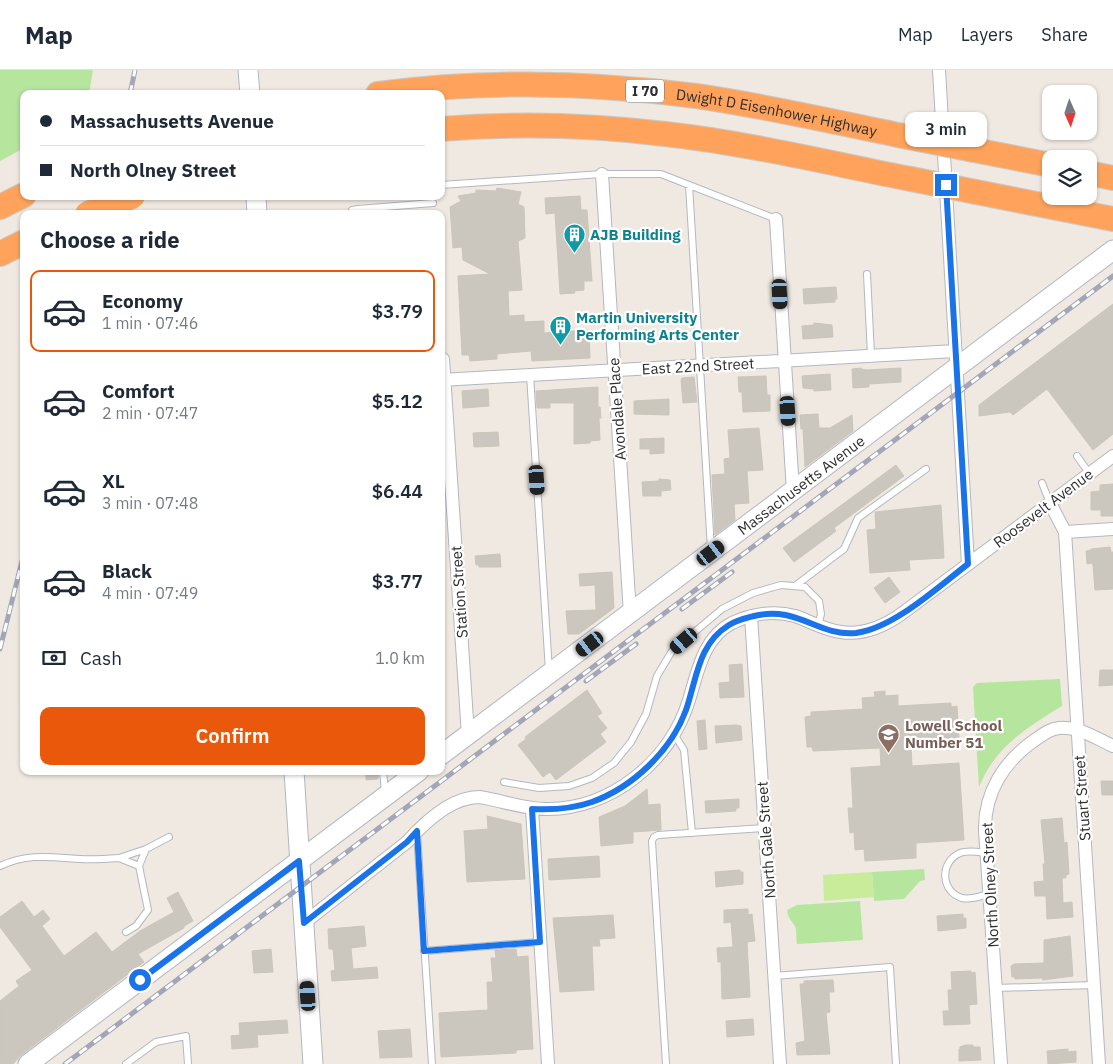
<!DOCTYPE html>
<html lang="en">
<head>
<meta charset="utf-8">
<style>
  :root { --surface:#fff; --page:#f2f2f3; --text:#1f2937; --muted:#747a83; --line:#e0e1e3; --accent:#ea580c }
  body { margin:0; font-family:"IBM Plex Sans",sans-serif; background:var(--page); color:var(--text); height:100vh; display:flex; flex-direction:column; font-size:19px; white-space:nowrap }
  * { box-sizing:border-box; margin:0 }
  p { font-size:16px; color:var(--muted) }
  .icon { flex:none; width:28px; height:28px; fill:none; stroke:currentColor; stroke-width:2; stroke-linecap:round; stroke-linejoin:round }
  .map { position:relative; flex:1; overflow:hidden }
  .panel { position:absolute; left:20px; top:140px; width:425px; height:565px; display:flex; flex-direction:column; background:var(--surface); border-radius:10px; box-shadow:0 1px 4px #0004 }
  .panel>* { flex:none }
  .banner { position:absolute; left:20px; top:20px; width:425px; height:110px; border-radius:10px; box-shadow:0 1px 4px #0004; display:grid; align-content:center; height:110px; padding:0 20px; background:var(--surface) }
  .needle { width:32px; rotate:177deg }
  .controls { position:absolute; left:1042px; top:15px; display:grid; gap:10px }
  .controls a { display:grid; place-items:center; width:55px; height:55px; border-radius:10px; background:var(--surface); box-shadow:0 1px 4px #0004; font-size:25px }
  .end { position:absolute; width:22px; height:22px; margin:-11px; border:6px solid #1a73e8; background:#fff; box-shadow:0 0 0 2px #fff }
  .from { border-radius:50% }
  .bubble { position:absolute; height:35px; border-radius:10px; background:var(--surface); box-shadow:0 1px 4px #0004; font-size:16px; font-weight:600; line-height:35px; text-align:center }
  .car { position:absolute; width:15px; height:30px; margin:-15px -8px; border-radius:6px; box-shadow:0 0 4px 1px #0007; background:linear-gradient(#222 24%,#8ab4d8 0 40%,#222 0 76%,#8ab4d8 0 86%,#222 0) }
  .banner b { display:flex; align-items:center; gap:18px; height:48px; font-size:19px }
  .banner b+b { border-top:1px solid var(--line) }
  .banner i { width:12px; height:12px; background:var(--text) }
  ul { padding:0; list-style:none }
  li { display:flex; align-items:center; gap:15px; height:82px; margin:0 10px 8px; padding:0 10px; border:2px solid transparent; border-radius:10px }
  li div { flex:1 }
  li b { display:block; font-size:19px }
  li em { font-style:normal; font-weight:600 }
  li.on { border-color:var(--accent) }
  li>.icon { width:45px; height:45px; stroke-width:1.5 }
  h2 { padding:0 20px; font-size:22px; line-height:60px }
  .pay { display:flex; align-items:center; gap:12px; height:55px; padding:0 20px; font-size:19px }
  .pay p { margin-inline-start:auto }
  .cta { display:flex; gap:10px; margin-top:auto; padding:10px 20px }
  .cta a { flex:1; height:58px; border-radius:10px; background:var(--accent); color:#fff; font-size:20px; font-weight:600; line-height:58px; text-align:center }
  header { display:flex; align-items:center; gap:30px; box-sizing:border-box; height:70px; padding:0 25px; background:var(--surface); border-bottom:1px solid var(--line) }
  header strong { font-size:24px }
  nav { display:flex; gap:28px; margin-inline-start:auto; font-size:18px }
  .map>svg:first-child { display:block }
</style>
</head>
<body>
<header>
<strong>Map</strong>
<nav><a>Map</a><a>Layers</a><a>Share</a></nav>
</header>
<div class="map">
<svg width="1113" height="994" viewBox="0 0 1113 994">
  <rect width="100%" height="100%" fill="#efe9e1"/>
  <!-- green -->
  <path fill="#b6e59e" d="M0,0H93L89,24H24V78L0,91Z
    M1060,609L1062,636C1026,658 995,677 979,717L973,617L977,613Z
    M924,799L925,810L920,811L904,829L874,831L872,802Z
    M860,831L863,870L797,874C796,869 797,860 795,856C791,850 788,848 787,840L797,835Z"/>
  <!-- pitch -->
  <path fill="#c9ec9a" d="M872,802L874,827L824,831L823,805Z"/>
  <!-- building -->
  <path fill="#cbc7bf" stroke="#cbc5ba" d="M497,118L521,122L518,134L524,137L525,168L518,171L522,220L508,221L509,246L524,245V252L544,251V263L589,260L590,288L532,291L531,281L497,284V289L470,291L469,285H462L458,206L490,204L463,190L462,177L453,178L450,137L461,131L458,126L476,123V120L496,121Z
    M580,126L581,140H587L592,211H584V220L574,221L575,223L560,224L555,143L546,144L545,128Z
    M836,217L837,229H835V232L804,234L803,219Z
    M1113,234V364L1093,380L1047,319L1013,345L1010,342L979,346V335Z
    M814,253L832,255L833,267L803,269L802,256L814,255Z
    M861,298V299L867,300L901,298V312L869,314V317L853,318L852,299Z
    M830,304L831,320L814,321V319L803,318L802,306Z
    M766,306L767,325H770V341L743,342L742,322H739L738,307Z
    M694,307L697,332L683,333L681,310L682,308Z
    M598,317V337H600L601,348H599L600,370L590,371V373L574,374V333H550V338H537L536,321Z
    M488,319L489,336L463,338L462,321Z
    M669,329V345L634,344V331Z
    M818,344L819,358H830L852,345L853,361L805,397L803,359H801L800,345Z
    M759,358L763,400L747,401L749,433L734,434L735,450L715,465L712,405L725,404L724,389L730,388L728,360Z
    M498,362L499,376L474,377L473,363Z
    M664,368V383L650,384V379H640V369Z
    M896,395L904,406L834,458L836,461L794,492L783,478Z
    M659,409L670,410L671,420L661,421V426H643L642,412L659,411Z
    M1113,414V446H1101V440H1091V422L1100,421V415Z
    M941,435L944,488L909,490L910,500L870,503L867,460L876,459L875,442Z
    M1110,477L1111,482H1113V519L1095,520L1093,495L1092,493L1087,494L1086,481L1091,480V479Z
    M500,484L501,497H479V495H476L475,486Z
    M612,502L614,538L579,564H568L566,541L596,540L595,515L580,516L579,504Z
    M889,507L900,522L885,533L874,518Z
    M742,594L744,627L720,628L719,613L730,612L729,595Z
    M1100,600H1113V615L1099,616Z
    M587,620L602,643L597,646L607,658L600,664L606,672L556,710L550,702L543,707L518,675L526,669L525,667Z
    M885,621V626L898,625V636L951,633V637L957,636L959,669H953V673L911,676L912,696L959,693L964,770L916,773V788L865,791L864,779L855,780L854,762L850,763L848,738H853L851,698L881,696L880,678L813,681L812,677H807L805,647L811,646V642L863,639L862,628L875,627L874,622Z
    M705,650L707,679L699,680L697,651Z
    M736,655L741,656L742,670L716,673L715,656Z
    M366,701H378V709L366,710Z
    M1101,711H1113V725H1102Z
    M647,719L648,735L660,734L661,760L633,762V773L601,776L599,747L625,736Z
    M739,729V738H736V741L706,743L705,731Z
    M487,746L521,754L525,809L467,812L464,761L488,759Z
    M1062,748L1064,773L1067,772L1069,804L1066,805V808H1062L1063,833L1072,832L1073,847L1047,849L1046,826H1035L1034,812L1044,811L1043,794H1045L1041,750Z
    M599,786L600,807L549,810L548,789Z
    M740,800V802H743V814L716,817L715,802Z
    M178,822L193,851L184,856V858L138,884L144,892L21,985L13,994H0V931L19,916L16,911L32,900L0,857V847L22,831L34,847L43,840L50,849L42,856L64,886L96,862L112,882L140,861L174,842L167,828Z
    M748,839V845L752,844L755,871L747,872L750,927L722,929L721,892H718L717,878L733,877L731,852L724,853V840Z
    M963,844V848H966V858L938,861L937,846Z
    M613,845L615,868L599,869L600,876H592L594,920L560,922L553,848Z
    M364,856L366,876L351,878L353,899L377,897L378,908L332,911L331,901L335,900L333,879H329L328,859Z
    M1070,866L1073,906L1043,910L1042,908L1015,909V907H1012L1011,896L1014,894L1044,893V870Z
    M271,879L273,902L254,903L252,881Z
    M516,879L517,887L528,886L533,979L516,980V983L441,987L439,943L488,940L487,912H493L491,888H496L495,880Z
    M971,901V903L975,902L977,934L969,935L970,954L944,955L943,941H949L948,920H952L951,902Z
    M833,910L834,922H829L830,942L826,943L830,984L797,985L796,973L805,971L800,914H804V911Z
    M753,949L754,965L727,967L726,951Z
    M287,950L288,963L257,965L258,977L232,979L231,966L240,965L239,953Z
    M410,959L412,987L380,988L378,961Z
    M965,975H973V977H980L981,990L959,991V979H960V977Z
    M1068,979V982L1076,981V992L1048,994L1047,981Z"/>
  <g fill="none" stroke-linecap="round" stroke-linejoin="round">
    <defs>
      <path id="lane" d="M441,115L602,104H661L776,149
        M689,115L711,479
        M350,144L352,140L358,139L433,133
        M867,204L871,285
        M530,305L549,601
        M1077,386L1089,403
        M1042,413L1050,433
        M795,516L844,479L858,448L926,399
        M674,664L684,680L692,763
        M383,701L385,722
        M504,712L539,718L569,716L592,708L614,693L631,672L646,644L657,606L672,581L722,539L753,523L781,515L805,517L819,531L821,544L818,556
        M417,763L432,994
        M146,779L119,788L139,796L146,779L169,767
        M987,783C978,782 968,780 960,783C939,792 941,822 962,828C971,830 981,826 989,824
        M0,796C28,783 50,787 80,789C93,790 106,789 119,788
        M126,862L136,856L148,840L139,796
        M424,881L540,872
        M774,906L890,897L896,994
        M996,918L1094,915
        M126,994L156,972L186,966L188,994
        M666,994L653,788L652,771L654,767L658,765L765,758"/>
      <path id="street" d="M939,0L968,494
        M602,104L630,544
        M776,149L793,421
        M443,289L468,665
        M441,310L955,281
        M1050,433L1065,462L1113,459
        M1065,462L1099,994
        M751,546L780,994
        M532,739L548,994
        M304,853L407,772C424,753 452,727 479,727C501,730 522,739 546,739C610,740 671,691 689,630C698,601 703,568 732,553C751,544 774,540 795,546C810,551 824,560 841,562C863,566 887,555 904,542L1113,386
        M1001,994L985,761C984,723 1004,691 1035,670C1042,665 1049,659 1059,658C1079,656 1095,668 1113,676"/>
      <g id="secondary">
        <path d="M248,0L250,24"/>
        <path d="M256,126L257,144"/>
        <path id="s1" d="M441,685L1113,180"/>
        <path d="M294,701L313,994"/>
        <path d="M28,994L419,701"/>
      </g>
      <g id="highway">
        <path id="s2" d="M378,24C484,10 591,12 696,26C767,36 838,53 908,67"/>
        <path d="M441,59C515,53 591,55 665,64C747,73 829,93 911,109"/>
        <path d="M974,80L1051,95"/>
        <path d="M1089,103L1113,108"/>
        <path d="M976,122L1113,149"/>
        <path d="M0,137L24,125"/>
        <path d="M0,184L24,172"/>
      </g>
    </defs>
    <!-- lane casing -->
    <use href="#lane" stroke="#b4b7c1" stroke-width="8"/>
    <!-- street casing -->
    <use href="#street" stroke="#b4b7c1" stroke-width="14"/>
    <!-- secondary casing -->
    <use href="#secondary" stroke="#b4b7c1" stroke-width="21"/>
    <!-- highway casing -->
    <use href="#highway" stroke="#c9c9c9" stroke-width="26"/>
    <!-- lane -->
    <use href="#lane" stroke="#fff" stroke-width="6"/>
    <!-- street -->
    <use href="#street" stroke="#fff" stroke-width="12"/>
    <!-- secondary -->
    <use href="#secondary" stroke="#fff" stroke-width="19"/>
    <!-- highway -->
    <use href="#highway" stroke="#ffa35c" stroke-width="24"/>
    <defs>
      <path id="rail" d="M130,24L135,0
        M101,144L105,126
        M682,539L732,502
        M0,579L24,483
        M586,611L636,574
        M65,994L1113,206"/>
    </defs>
    <!-- rail casing -->
    <use href="#rail" stroke="#a3a6b8" stroke-width="5"/>
    <!-- rail -->
    <use href="#rail" stroke="#fff" stroke-width="3" stroke-dasharray="9" stroke-linecap="butt"/>
    <defs>
      <path id="highway-bridge" d="M908,67L974,80
        M911,109L976,122
        M87,144L133,126"/>
    </defs>
    <!-- highway-bridge casing -->
    <use href="#highway-bridge" stroke="#c9c9c9" stroke-width="26" stroke-linecap="butt"/>
    <!-- highway-bridge -->
    <use href="#highway-bridge" stroke="#ffa35c" stroke-width="24"/>
  </g>
  <g fill="none" stroke-linecap="round" stroke-linejoin="round">
    <!-- route -->
    <path stroke="#1a73e8" stroke-width="6" d="M140,910L299,791L304,853L407,772L417,761L424,881L540,872L532,739C552,740 572,739 592,732C633,717 671,681 686,640C697,608 698,574 729,555C737,550 746,548 754,546C797,535 819,567 856,563C894,558 938,517 968,494L946,115"/>
  </g>
  <!-- icons -->
  <defs>
    <symbol id="building-pin" viewBox="-11 -11 22 30"><path d="M0 17L-7.5 6A9.5 9.5 0 1 1 7.5 6Z" fill="#0f9aa8" stroke="#fff"/><path d="M-4-6H4V6H1V3H-1V6H-4ZM-2.5-4.3h1.7v1.8h-1.7ZM.8-4.3h1.7v1.8H.8ZM-2.5-1h1.7V.8h-1.7ZM.8-1h1.7V.8H.8Z" fill="#fff"/></symbol>
    <symbol id="school-pin" viewBox="-11 -11 22 30"><path d="M0 17L-7.5 6A9.5 9.5 0 1 1 7.5 6Z" fill="#8d6e63" stroke="#fff"/><path d="M0-5L7-2L0 1L-7-2ZM-4 1L0 2.5L4 1V4Q0 6-4 4Z" fill="#fff"/></symbol>
  </defs>
  <g fill-rule="evenodd">
    <use href="#building-pin" x="562" y="152" width="25" height="34"/>
    <use href="#building-pin" x="548" y="244" width="25" height="34"/>
    <use href="#school-pin" x="876" y="652" width="25" height="34"/>
  </g>
  <g text-anchor="middle" dominant-baseline="central" stroke-width="4.5" stroke-linejoin="round" paint-order="stroke">
    <!-- shield labels -->
    <rect fill="#fff" stroke="#6d6d6d" stroke-width="1" x="626" y="9.5" width="38" height="23" rx="4"/>
    <g font-size="14" font-weight="bold" fill="#2e2e2e">
      <text x="645" y="21">I 70</text>
    </g>
    <!-- street labels -->
    <g font-size="15" fill="#2e2e2e" stroke="#fff">
      <text stroke="none"><textPath href="#s2" startOffset="401">Dwight D Eisenhower Highway</textPath></text>
      <text transform="translate(698 296) rotate(-3)">East 22nd Street</text>
      <text transform="translate(617 339) rotate(-94)">Avondale Place</text>
      <text stroke="none"><textPath href="#s1" startOffset="450">Massachusetts Avenue</textPath></text>
      <text transform="translate(1043 438) rotate(-37)">Roosevelt Avenue</text>
      <text transform="translate(459 522) rotate(-94)">Station Street</text>
      <text transform="translate(1082 728) rotate(-94)">Stuart Street</text>
      <text transform="translate(766 770) rotate(-94)">North Gale Street</text>
      <text transform="translate(990 815) rotate(-93)">North Olney Street</text>
    </g>
    <!-- culture labels -->
    <g font-size="15" font-weight="bold" fill="#0d838f" stroke="#fff" text-anchor="start">
      <text x="590" y="164">AJB Building</text>
      <text x="576" y="247">Martin University<tspan x="576" dy="17">Performing Arts Center</tspan></text>
    </g>
    <!-- education labels -->
    <g font-size="15" font-weight="bold" fill="#785e54" stroke="#fff" text-anchor="start">
      <text x="905" y="655">Lowell School<tspan x="905" dy="17">Number 51</tspan></text>
    </g>
  </g>
</svg>
<div class="controls">
<a><svg class="needle" viewBox="-14 -14 28 28"><path d="M0-13l5 13h-10z" fill="#e53935"/><path d="M0 13l5-13h-10z" fill="#747a83"/></svg></a>
<a><svg class="icon" aria-label="layers" viewBox="0 0 24 24"><path d="M12 4l9 5-9 5-9-5zM3 14l9 5 9-5"/></svg></a>
</div>
<i class="end from" style="left:140px;top:910px"></i>
<i class="end" style="left:946px;top:115px"></i>
<div class="bubble" style="left:905px;top:42px;width:82px">3 min</div>
<i class="car" style="left:780px;top:224px;rotate:177deg"></i>
<i class="car" style="left:788px;top:341px;rotate:176deg"></i>
<i class="car" style="left:537px;top:410px;rotate:176deg"></i>
<i class="car" style="left:711px;top:483px;rotate:53deg"></i>
<i class="car" style="left:684px;top:571px;rotate:229deg"></i>
<i class="car" style="left:590px;top:574px;rotate:233deg"></i>
<i class="car" style="left:308px;top:926px;rotate:356deg"></i>
<div class="banner">
<b><i class="from"></i>Massachusetts Avenue</b>
<b><i></i>North Olney Street</b>
</div>
<section class="panel">
<h2>Choose a ride</h2>
<ul>
<li class="on"><svg class="icon" aria-label="car" viewBox="0 0 24 24"><path d="M5 17H2v-5l4-1 3-4h7l3 4 3 1v5h-3M9 17h6M6 11h13"/><circle cx="7" cy="17" r="2"/><circle cx="17" cy="17" r="2"/></svg><div><b>Economy</b><p>1 min · 07:46</p></div><em>$3.79</em></li>
<li><svg class="icon" aria-label="car" viewBox="0 0 24 24"><path d="M5 17H2v-5l4-1 3-4h7l3 4 3 1v5h-3M9 17h6M6 11h13"/><circle cx="7" cy="17" r="2"/><circle cx="17" cy="17" r="2"/></svg><div><b>Comfort</b><p>2 min · 07:47</p></div><em>$5.12</em></li>
<li><svg class="icon" aria-label="car" viewBox="0 0 24 24"><path d="M5 17H2v-5l4-1 3-4h7l3 4 3 1v5h-3M9 17h6M6 11h13"/><circle cx="7" cy="17" r="2"/><circle cx="17" cy="17" r="2"/></svg><div><b>XL</b><p>3 min · 07:48</p></div><em>$6.44</em></li>
<li><svg class="icon" aria-label="car" viewBox="0 0 24 24"><path d="M5 17H2v-5l4-1 3-4h7l3 4 3 1v5h-3M9 17h6M6 11h13"/><circle cx="7" cy="17" r="2"/><circle cx="17" cy="17" r="2"/></svg><div><b>Black</b><p>4 min · 07:49</p></div><em>$3.77</em></li>
</ul>
<div class="pay"><svg class="icon" aria-label="cash" viewBox="0 0 24 24"><path d="M3 7h18v10H3z"/><circle cx="12" cy="12" r="2"/></svg>Cash<p>1.0 km</p></div>
<div class="cta"><a>Confirm</a></div>
</section>
</div>
</body>
</html>
